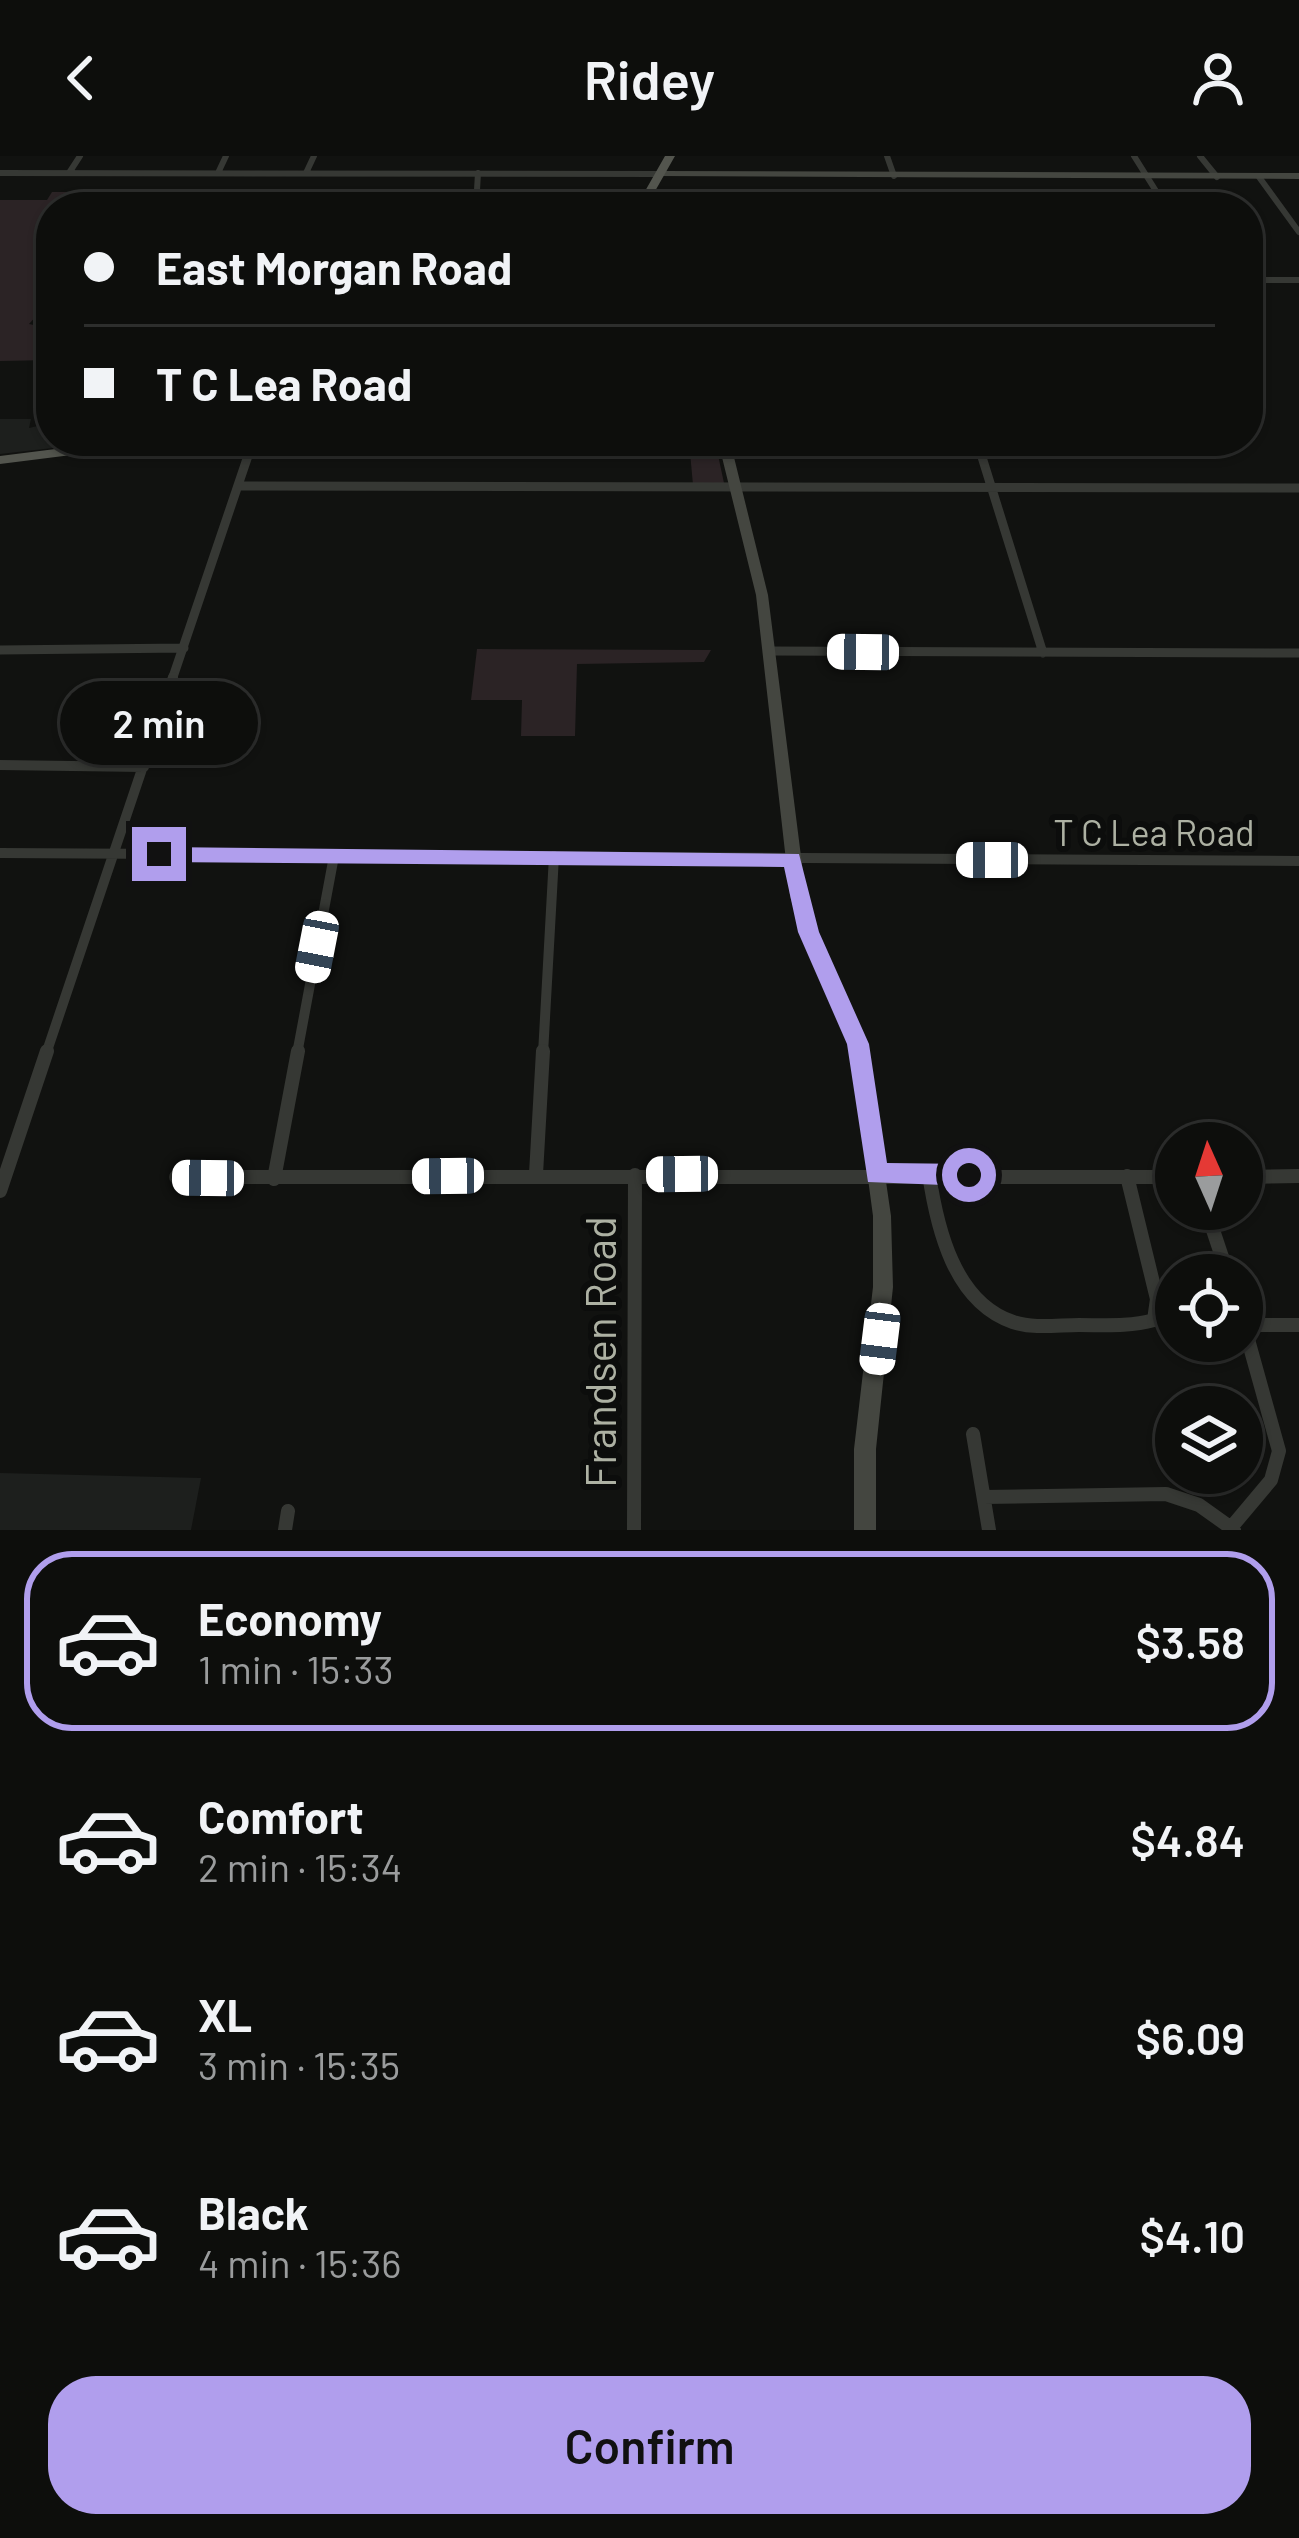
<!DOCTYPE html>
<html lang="en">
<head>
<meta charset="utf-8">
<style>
  :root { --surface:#0d0e0c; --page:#1b1c1a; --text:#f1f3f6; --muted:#9a9c9d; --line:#2d2e2d; --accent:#b09eed }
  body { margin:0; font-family:Barlow,sans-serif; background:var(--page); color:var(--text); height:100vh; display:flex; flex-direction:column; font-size:45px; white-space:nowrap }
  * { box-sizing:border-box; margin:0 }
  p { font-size:39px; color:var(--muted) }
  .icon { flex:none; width:66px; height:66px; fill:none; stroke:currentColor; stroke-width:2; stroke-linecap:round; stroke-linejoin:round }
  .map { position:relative; height:1374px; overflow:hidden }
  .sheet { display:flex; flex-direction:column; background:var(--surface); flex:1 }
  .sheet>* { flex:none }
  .banner { position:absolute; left:36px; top:36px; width:1227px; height:264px; border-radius:48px; box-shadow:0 3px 9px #0004,0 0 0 3px var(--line); display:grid; align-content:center; height:264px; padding:0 48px; background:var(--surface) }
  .needle { width:78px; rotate:357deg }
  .controls { position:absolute; left:1155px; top:966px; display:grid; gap:24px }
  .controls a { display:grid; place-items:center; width:108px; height:108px; border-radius:50%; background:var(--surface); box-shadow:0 3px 9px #0004,0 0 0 3px var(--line); font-size:60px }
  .end { position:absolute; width:54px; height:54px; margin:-27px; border:15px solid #b09eed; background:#111; box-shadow:0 0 0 6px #111 }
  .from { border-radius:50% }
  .bubble { position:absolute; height:84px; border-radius:42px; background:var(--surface); box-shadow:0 3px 9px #0004,0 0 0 3px var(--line); font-size:39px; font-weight:600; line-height:84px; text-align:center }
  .car { position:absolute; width:36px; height:72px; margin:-36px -18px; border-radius:15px; box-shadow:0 0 9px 3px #0007; background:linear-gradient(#fff 24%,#345 0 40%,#fff 0 76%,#345 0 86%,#fff 0) }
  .banner b { display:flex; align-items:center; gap:42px; height:114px; font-size:45px }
  .banner b+b { border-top:3px solid var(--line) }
  .banner i { width:30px; height:30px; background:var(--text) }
  ul { padding:21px 0 0; list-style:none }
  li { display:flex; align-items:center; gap:36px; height:180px; margin:0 24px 18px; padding:0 24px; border:6px solid transparent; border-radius:48px }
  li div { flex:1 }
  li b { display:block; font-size:45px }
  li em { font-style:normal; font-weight:600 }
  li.selected { border-color:var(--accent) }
  li>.icon { width:108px; height:108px; stroke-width:1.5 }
  .cta { display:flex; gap:24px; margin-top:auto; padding:24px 48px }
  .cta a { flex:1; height:138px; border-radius:48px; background:var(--accent); color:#111; font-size:48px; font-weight:600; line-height:138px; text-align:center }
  header { display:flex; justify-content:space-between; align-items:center; height:156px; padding:0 48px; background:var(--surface); font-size:54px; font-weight:600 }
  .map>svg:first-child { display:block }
</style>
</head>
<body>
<header><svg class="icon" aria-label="back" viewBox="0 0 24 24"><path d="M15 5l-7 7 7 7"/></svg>Ridey<svg class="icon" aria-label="person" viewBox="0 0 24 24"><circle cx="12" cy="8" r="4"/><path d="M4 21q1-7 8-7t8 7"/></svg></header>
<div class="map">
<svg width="1299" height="1374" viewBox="0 0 1299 1374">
  <rect width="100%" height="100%" fill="#111210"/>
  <!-- built -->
  <path fill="#1d1f1d" d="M640,38L632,51H531L530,39Z
    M0,263H31L29,272L51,267V285H114L0,298Z
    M0,1317L201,1322L191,1374H0Z"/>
  <!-- green -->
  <path fill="#2b2325" d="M52,36H127L117,51H51V157H39L29,168L44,171L51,167V204L0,205V44H47Z
    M689,285H715L724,327L693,329Z
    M477,493L711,494L704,506L577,508L575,580H521L522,544H471Z"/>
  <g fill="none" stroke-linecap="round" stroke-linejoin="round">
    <!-- minor-far3 -->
    <path stroke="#363834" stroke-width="6" d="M887,0L894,20
      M1134,0L1166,51
      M1200,0L1217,21
      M0,17L661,18
      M69,17L80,0
      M218,17L226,0
      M306,17L314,0
      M1259,21L1299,76
      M476,51L478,17
      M1248,124H1299"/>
    <!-- minor-far2 -->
    <path stroke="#363834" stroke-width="9" d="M977,285L1043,497
      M239,330L1299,332
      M0,494L184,492
      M770,495L1299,497
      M172,524L253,285"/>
    <!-- minor-far1 -->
    <path stroke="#363834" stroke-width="10" d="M0,609L144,611
      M0,697L1299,705
      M46,898L173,521
      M297,898L334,700
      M543,898L554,700"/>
    <!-- minor -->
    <path stroke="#363834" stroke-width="14" d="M536,1018L543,895
      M929,1018C937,1072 954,1146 1013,1166C1034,1173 1058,1169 1079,1169C1105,1169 1129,1171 1154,1164L1157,1143L1127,1020
      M176,1021H1176
      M1242,1021L1299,1020
      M274,1023L298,895
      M0,1035L47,895
      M1206,1053L1228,1119
      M1244,1169H1299
      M973,1278L989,1374
      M984,1341L1166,1338L1199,1349L1234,1374
      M285,1374L288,1355
      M634,1374L635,1019
      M1229,1374L1271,1324L1279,1295L1242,1162"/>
    <!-- secondary -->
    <path fill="#444640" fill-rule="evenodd" d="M661,15L1299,17V23L658,20L657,18Z
      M718,285H730L768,439L806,740L817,776L866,888L891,1060L893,1131L876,1293V1374H854V1293L873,1131V1060L850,888L801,776L790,740L756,439Z"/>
    <!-- primary -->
    <path fill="#53554e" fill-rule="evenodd" d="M665,0H675L646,51H636Z
      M119,285H158L151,289L0,308V300Z"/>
  </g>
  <!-- route -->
  <path fill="#b09eed" d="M159,691L799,698L819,776L869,888L887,1007L969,1008L981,1019L969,1030L868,1026L847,888L798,776L784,711L159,706L149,698Z"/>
  <g text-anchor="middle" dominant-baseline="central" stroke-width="12" stroke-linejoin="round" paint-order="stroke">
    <!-- street labels -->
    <g font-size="36" fill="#adb1a3" stroke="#0c0d0c">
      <text x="1154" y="675">T C Lea Road</text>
    </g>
    <!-- near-street labels -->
    <g font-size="42" fill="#adb1a3" stroke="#0c0d0c">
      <text transform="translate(599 1196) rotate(-90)">Frandsen Road</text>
    </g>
  </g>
</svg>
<div class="controls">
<a><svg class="needle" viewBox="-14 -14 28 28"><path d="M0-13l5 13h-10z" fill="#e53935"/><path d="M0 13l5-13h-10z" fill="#9a9c9d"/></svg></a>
<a><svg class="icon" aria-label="locate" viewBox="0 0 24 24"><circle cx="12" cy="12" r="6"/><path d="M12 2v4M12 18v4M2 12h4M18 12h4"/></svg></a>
<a><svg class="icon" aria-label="layers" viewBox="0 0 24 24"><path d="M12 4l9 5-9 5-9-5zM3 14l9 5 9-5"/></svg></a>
</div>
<i class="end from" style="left:969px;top:1019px"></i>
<i class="end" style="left:159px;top:698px"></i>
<div class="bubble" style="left:60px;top:525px;width:198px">2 min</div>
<i class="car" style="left:863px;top:496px;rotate:271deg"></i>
<i class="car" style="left:992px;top:704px;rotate:270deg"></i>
<i class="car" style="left:317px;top:791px;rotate:191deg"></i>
<i class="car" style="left:682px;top:1018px;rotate:269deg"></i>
<i class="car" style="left:448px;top:1020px;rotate:269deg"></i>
<i class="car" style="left:208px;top:1022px;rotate:271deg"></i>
<i class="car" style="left:880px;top:1183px;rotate:187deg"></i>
<div class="banner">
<b><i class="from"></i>East Morgan Road</b>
<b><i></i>T C Lea Road</b>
</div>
</div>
<section class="sheet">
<ul>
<li class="selected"><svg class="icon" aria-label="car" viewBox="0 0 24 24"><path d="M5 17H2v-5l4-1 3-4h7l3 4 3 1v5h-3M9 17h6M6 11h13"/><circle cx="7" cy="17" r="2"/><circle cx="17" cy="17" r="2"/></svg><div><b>Economy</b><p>1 min · 15:33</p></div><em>$3.58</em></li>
<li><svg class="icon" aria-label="car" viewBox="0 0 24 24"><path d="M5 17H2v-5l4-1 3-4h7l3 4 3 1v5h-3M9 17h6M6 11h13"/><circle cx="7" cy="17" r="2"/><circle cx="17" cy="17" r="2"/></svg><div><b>Comfort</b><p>2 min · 15:34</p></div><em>$4.84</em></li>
<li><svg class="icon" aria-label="car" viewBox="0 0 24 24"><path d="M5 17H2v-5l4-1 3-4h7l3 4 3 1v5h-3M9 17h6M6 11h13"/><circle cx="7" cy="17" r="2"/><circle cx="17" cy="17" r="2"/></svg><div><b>XL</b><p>3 min · 15:35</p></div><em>$6.09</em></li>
<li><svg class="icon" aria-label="car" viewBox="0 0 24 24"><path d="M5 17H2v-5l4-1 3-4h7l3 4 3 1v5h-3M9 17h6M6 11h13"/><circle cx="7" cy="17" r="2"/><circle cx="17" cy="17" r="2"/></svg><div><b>Black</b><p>4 min · 15:36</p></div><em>$4.10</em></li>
</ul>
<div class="cta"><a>Confirm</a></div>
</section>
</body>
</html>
